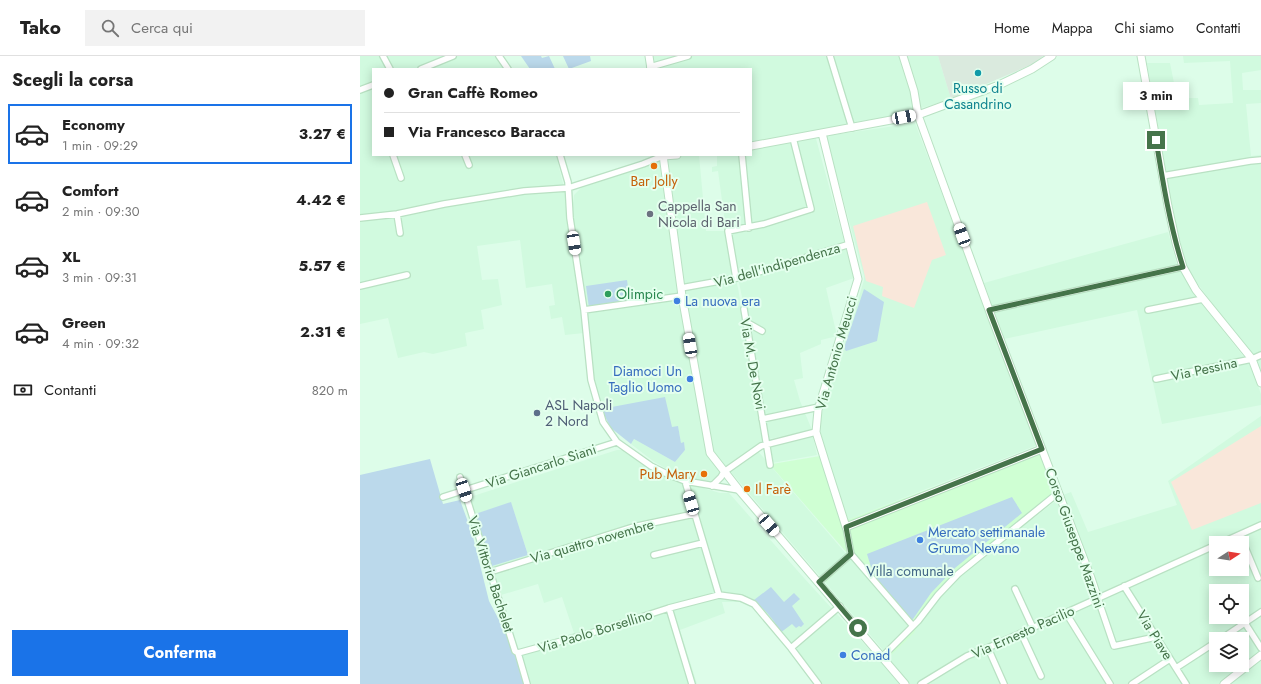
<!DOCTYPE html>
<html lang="it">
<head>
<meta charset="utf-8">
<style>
  :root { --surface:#fff; --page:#f2f2f2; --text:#222; --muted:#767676; --line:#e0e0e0; --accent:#1a73e8 }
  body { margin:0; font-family:Jost,sans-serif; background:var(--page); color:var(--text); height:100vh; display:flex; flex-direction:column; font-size:15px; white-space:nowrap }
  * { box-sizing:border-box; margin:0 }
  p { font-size:13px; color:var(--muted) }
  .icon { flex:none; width:22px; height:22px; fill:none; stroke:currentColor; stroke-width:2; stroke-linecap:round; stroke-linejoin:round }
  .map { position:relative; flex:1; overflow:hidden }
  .drawer { display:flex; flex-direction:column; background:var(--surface); width:360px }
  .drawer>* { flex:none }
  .top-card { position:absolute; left:12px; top:12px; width:380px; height:88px; border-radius:0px; box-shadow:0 2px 10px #0003; display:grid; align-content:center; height:88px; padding:0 12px; background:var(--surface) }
  .needle { width:26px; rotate:78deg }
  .fabs { position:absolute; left:849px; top:480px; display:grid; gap:8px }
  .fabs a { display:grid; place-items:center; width:40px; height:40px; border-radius:0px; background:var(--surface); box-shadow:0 2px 10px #0003; font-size:20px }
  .end { position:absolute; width:18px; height:18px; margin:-9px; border:5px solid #45744a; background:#fff; box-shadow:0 0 0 2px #fff }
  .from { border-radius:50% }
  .bubble { position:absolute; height:28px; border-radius:0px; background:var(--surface); box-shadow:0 2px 10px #0003; font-size:13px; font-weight:700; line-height:28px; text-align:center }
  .car { position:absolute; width:12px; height:24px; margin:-12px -6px; border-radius:5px; box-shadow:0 0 3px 1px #0007; background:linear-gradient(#fff 24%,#345 0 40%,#fff 0 76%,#345 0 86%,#fff 0) }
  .top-card b { display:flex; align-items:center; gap:14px; height:38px; font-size:15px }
  .top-card b+b { border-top:1px solid var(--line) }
  .top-card i { width:10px; height:10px; background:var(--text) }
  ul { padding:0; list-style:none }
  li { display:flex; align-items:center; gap:12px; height:60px; margin:0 8px 6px; padding:0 4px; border:2px solid transparent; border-radius:0px }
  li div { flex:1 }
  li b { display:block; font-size:15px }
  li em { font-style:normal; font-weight:700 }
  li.selected { border-color:var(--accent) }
  li>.icon { width:36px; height:36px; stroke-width:1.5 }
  h2 { padding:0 12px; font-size:18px; line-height:48px }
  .pay { display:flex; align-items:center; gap:10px; height:44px; padding:0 12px; font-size:15px }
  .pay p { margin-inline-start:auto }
  .action { display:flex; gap:8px; margin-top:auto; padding:8px 12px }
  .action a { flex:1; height:46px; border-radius:0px; background:var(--accent); color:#fff; font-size:16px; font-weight:700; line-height:46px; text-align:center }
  header { display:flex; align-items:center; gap:24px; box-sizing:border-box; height:56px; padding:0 20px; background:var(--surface); border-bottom:1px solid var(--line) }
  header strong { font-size:19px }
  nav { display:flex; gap:22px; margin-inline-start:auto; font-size:14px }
  .search { width:280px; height:36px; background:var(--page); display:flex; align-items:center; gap:10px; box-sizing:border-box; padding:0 14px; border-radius:0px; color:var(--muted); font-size:15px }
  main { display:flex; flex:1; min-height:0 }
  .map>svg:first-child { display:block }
</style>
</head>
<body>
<header>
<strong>Tako</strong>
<div class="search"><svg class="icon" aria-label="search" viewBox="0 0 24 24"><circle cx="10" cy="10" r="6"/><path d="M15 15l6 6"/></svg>Cerca qui</div>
<nav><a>Home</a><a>Mappa</a><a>Chi siamo</a><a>Contatti</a></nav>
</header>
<main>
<section class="drawer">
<h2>Scegli la corsa</h2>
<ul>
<li class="selected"><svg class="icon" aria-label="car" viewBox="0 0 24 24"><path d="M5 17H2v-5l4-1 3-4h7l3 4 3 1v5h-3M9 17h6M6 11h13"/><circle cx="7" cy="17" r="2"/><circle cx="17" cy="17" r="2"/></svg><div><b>Economy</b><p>1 min · 09:29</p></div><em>3.27 €</em></li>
<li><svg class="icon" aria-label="car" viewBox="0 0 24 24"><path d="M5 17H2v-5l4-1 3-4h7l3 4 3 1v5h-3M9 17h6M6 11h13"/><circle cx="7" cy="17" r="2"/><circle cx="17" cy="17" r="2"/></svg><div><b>Comfort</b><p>2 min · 09:30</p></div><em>4.42 €</em></li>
<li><svg class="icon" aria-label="car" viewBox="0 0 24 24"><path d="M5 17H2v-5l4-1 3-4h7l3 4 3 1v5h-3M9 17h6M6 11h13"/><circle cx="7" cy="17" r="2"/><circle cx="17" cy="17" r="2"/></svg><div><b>XL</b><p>3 min · 09:31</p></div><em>5.57 €</em></li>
<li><svg class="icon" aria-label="car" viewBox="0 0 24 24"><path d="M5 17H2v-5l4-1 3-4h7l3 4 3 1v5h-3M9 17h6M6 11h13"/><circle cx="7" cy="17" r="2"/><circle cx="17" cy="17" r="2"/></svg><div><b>Green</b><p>4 min · 09:32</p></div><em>2.31 €</em></li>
</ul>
<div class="pay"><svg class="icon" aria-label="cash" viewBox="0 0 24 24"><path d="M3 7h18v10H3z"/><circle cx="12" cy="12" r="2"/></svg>Contanti<p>820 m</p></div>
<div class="action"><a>Conferma</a></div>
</section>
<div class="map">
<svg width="901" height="628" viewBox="0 0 901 628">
  <rect width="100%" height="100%" fill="#ddfde9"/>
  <!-- residential -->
  <path fill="#d1fadf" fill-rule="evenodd" d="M0,0H136L145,13H13V99H196L206,140L224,277L205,279L202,261L191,263L189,250L195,249L192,228L166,232L160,184L117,190L122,224L138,223L142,249L121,254L124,273L105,277L107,290L73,298L64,296L38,302L28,262L0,268Z
    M293,0H578L591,43L535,60L391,87V13H295Z
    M823,0H901V14L882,17L883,34H901V47L886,48L891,100L901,99V319L892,301L826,212L816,175L787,7H810L817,42H838L839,49L873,47L870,5L824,7Z
    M555,67L676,387L675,390L490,463H488L466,399L461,377L460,364L472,323L488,277L504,224V220L466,80Z
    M455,79L494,222L466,232L477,280L461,284V288L440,297L443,322L434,324L440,345L452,374L409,383L391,284L372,193L371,173L366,174L358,115L352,116V111L357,110V99H391V92Z
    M307,99H339L346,175H366L370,203L371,204L378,232L404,384L367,412L350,428L317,419L293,405L271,388L274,383L315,406L325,394L324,387H321L318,371H312L241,353L231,305L232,301L212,156L214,139L221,132L307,102Z
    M808,176L817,209L835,239L891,310L901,338V349L802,368L777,254L644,283L624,227Z
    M901,360V596L860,628H549L523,594L370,415L397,394L493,506L498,502L553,574L578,543L599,521L703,439L711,436L728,476L817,449L808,425ZM856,487H882V513H856ZM856,535H882V561H856ZM856,583H882V609H856Z
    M453,381L457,399L412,407L409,391Z
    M257,394H263L329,428L360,437H369L444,522L517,602L539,628H456L392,550L380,546H362L365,557L320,574L337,628H167L158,595L214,577L202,541L184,547L178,528L141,539L132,510L168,499L151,447L115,458L110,441Z
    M901,604V628H870Z"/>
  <!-- commercial -->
  <path fill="#cfffd3" d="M678,391L698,442L599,521L578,542L561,562L554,577L527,603L523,596L550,572L492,502L466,526L461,520L487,497L412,411V408L466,399L488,463H490Z"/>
  <!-- industrial -->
  <path fill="#daeade" d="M578,0H683L673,8L591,43Z"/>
  <!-- education -->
  <path fill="#f9e7da" d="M567,146L586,199L572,204L554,252L522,240L523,231L506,225L493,170Z
    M901,370V447L832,474L811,426Z"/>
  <!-- green -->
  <path fill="#bbd9eb" d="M161,0H181L182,2L189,0L195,13H170Z
    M203,0H230L231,5L209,13Z
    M267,224L270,246L229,252L226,230Z
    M504,233L524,246L517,285L486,295L484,292Z
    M305,341L312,371L318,370L321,387L324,386L325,394L315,406L274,383L271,388L251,372L241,353Z
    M70,403L83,448L100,444L112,477L129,545L158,600L167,628H0V419Z
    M652,441L662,457L595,512L571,537L551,566L511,515V511L507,498Z
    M151,446L168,499L132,510L115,458Z
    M411,531L424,546L434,537L440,543L432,550L444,568L441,571L439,570L436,572L432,568L420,577C415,563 404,554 394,544Z"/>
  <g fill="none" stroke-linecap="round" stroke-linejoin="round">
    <defs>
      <path id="minor" d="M23,0L30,13
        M139,0L148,13
        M470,0L492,72
        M290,11L328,0
        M61,13L93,0
        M0,34L13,29
        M33,99L41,122
        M105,99L109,109
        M200,99L208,126L210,162L224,254L231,324L243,366L257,386L291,410L305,417L325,425L379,434
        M382,99L389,172
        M802,120L890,105L901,104
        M37,158L40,177
        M0,162L37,158L84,148L164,135L208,132L283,108L303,100
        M376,222L368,175L404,168L451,153L433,82
        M0,230L47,219
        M321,232L382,221L490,188
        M384,253L410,409
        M224,254L322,240
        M629,254L823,211
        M788,254L843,243
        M386,266L402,275
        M796,323L892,303L901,299
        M402,363L459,351
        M100,421L155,595L158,597L238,575L309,552L359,539L381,542L394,548L431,592L458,628
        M325,425L359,539
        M352,430L361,421L364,416L401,390L456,376
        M83,441L257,386
        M486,471L491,498
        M880,479L898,522
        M861,487L901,469
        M491,498L553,570
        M294,499L343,487
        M130,516L273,471L334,458
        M459,526L491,498
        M764,530L826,628
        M655,533L673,572
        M738,543L754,590L796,581
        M309,552L332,628
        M706,557L750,628
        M885,567L901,592
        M661,577L681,620
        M861,583L901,556
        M431,592L480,550
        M628,592L644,628
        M158,597L167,628
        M522,601L558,565L578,539L598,518L698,437
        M816,612L856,586
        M561,628L607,600L632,590L856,489
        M772,628L810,603"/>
      <path id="tertiary" d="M289,0L291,13
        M543,0L554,35L558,59L632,262L731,522L738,543
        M781,0L808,150L816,187L823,211L836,234L892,303L901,327
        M462,77L498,223L458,354L456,376L465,405L486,471L682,393
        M391,90L558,59L639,29L672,13L692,0
        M303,99L322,240L350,397L379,434L545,628
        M303,100L317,99
        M864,628L901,599"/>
    </defs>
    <!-- minor casing -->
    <use href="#minor" stroke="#b9e1c3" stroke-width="8"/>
    <!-- tertiary casing -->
    <use href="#tertiary" stroke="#b9e1c3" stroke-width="9"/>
    <!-- minor -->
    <use href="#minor" stroke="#fff" stroke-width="5.5"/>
    <!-- tertiary -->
    <use href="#tertiary" stroke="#fff" stroke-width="7"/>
  </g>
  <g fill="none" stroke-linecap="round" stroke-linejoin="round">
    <!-- route -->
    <path stroke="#45744a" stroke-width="5" d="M498,572L459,526L491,498L486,471L682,393L629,254L823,211C810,170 803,127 796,84"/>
  </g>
  <!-- markers -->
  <circle fill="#0f9aa8" stroke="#e4ffee" stroke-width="1.5" cx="618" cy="17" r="4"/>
  <g fill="#e8710a" stroke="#e4ffee" stroke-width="1.5">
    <circle cx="294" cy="110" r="4"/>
    <circle cx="344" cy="418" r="4"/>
    <circle cx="387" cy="433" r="4"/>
  </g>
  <circle fill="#6b7280" stroke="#e4ffee" stroke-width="1.5" cx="290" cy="158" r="4"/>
  <circle fill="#2e9e5b" stroke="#e4ffee" stroke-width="1.5" cx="248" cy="238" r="4"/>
  <g fill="#3f7fe0" stroke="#e4ffee" stroke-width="1.5">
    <circle cx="317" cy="245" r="4"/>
    <circle cx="330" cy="323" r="4"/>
    <circle cx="560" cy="484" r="4"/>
    <circle cx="483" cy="599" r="4"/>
  </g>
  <circle fill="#5c6f8a" stroke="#e4ffee" stroke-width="1.5" cx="177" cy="357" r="4"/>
  <g text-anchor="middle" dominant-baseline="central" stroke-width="4" stroke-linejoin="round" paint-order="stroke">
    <!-- culture labels -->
    <g font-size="14" fill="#0d838f" stroke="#e4ffee">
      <text x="618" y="32">Russo di<tspan x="618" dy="16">Casandrino</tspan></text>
    </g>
    <!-- food labels -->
    <g font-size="14" fill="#c56008" stroke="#e4ffee">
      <text x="294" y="125">Bar Jolly</text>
      <text x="336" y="418" text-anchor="end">Pub Mary</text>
      <text x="395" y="433" text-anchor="start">Il Farè</text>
    </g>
    <!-- worship labels -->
    <g font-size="14" fill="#5b616d" stroke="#e4ffee" text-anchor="start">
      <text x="298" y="150">Cappella San<tspan x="298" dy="16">Nicola di Bari</tspan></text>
    </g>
    <!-- street labels -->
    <g font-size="14" fill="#45744a" stroke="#e4ffee">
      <text transform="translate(417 209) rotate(-16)">Via dell'indipendenza</text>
      <text transform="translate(476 297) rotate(-74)">Via Antonio Meucci</text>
      <text transform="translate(393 308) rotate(80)">Via M. De Novi</text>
      <text transform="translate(844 313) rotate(-12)">Via Pessina</text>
      <text transform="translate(181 410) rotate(-18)">Via Giancarlo Siani</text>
      <text transform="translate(715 482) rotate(70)">Corso Giuseppe Mazzini</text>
      <text transform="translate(232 485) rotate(-16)">Via quattro novembre</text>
      <text transform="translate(131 518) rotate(72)">Via Vittorio Bachelet</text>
      <text transform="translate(235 575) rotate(-17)">Via Paolo Borsellino</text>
      <text transform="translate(663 576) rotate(-24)">Via Ernesto Pacilio</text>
      <text transform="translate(795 579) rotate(58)">Via Piave</text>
    </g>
    <!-- leisure labels -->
    <g font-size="14" fill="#27864d" stroke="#e4ffee" text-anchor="start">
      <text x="256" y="238">Olimpic</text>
    </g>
    <!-- shop labels -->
    <g font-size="14" fill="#366cbe" stroke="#e4ffee" text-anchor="start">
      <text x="325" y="245">La nuova era</text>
      <text x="322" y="315" text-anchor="end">Diamoci Un<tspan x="322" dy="16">Taglio Uomo</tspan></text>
      <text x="568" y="476">Mercato settimanale<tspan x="568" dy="16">Grumo Nevano</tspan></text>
      <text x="491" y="599">Conad</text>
    </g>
    <!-- service labels -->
    <g font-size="14" fill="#4e5e75" stroke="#e4ffee" text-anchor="start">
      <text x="185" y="349">ASL Napoli<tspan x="185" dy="16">2 Nord</tspan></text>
    </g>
    <!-- park labels -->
    <g font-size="14" fill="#416586" stroke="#e4ffee">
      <text x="550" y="515">Villa comunale</text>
    </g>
  </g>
</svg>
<div class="fabs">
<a><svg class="needle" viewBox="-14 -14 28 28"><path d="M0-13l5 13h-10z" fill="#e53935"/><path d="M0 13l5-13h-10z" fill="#767676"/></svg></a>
<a><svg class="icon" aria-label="locate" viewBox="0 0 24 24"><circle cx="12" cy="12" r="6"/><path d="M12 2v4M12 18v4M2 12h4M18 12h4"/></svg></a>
<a><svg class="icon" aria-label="layers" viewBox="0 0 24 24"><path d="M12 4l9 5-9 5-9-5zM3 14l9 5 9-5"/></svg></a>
</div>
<i class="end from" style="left:498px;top:572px"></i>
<i class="end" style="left:796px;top:84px"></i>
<div class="bubble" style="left:763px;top:26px;width:66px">3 min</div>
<i class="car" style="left:544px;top:61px;rotate:79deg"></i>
<i class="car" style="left:602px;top:179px;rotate:340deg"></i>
<i class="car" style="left:214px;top:187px;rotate:171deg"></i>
<i class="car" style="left:330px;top:289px;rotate:351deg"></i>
<i class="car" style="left:104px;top:434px;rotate:162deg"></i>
<i class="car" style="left:331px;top:447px;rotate:343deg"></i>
<i class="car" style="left:409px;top:469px;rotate:139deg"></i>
<div class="top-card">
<b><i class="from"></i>Gran Caffè Romeo</b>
<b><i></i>Via Francesco Baracca</b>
</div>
</div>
</main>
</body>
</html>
